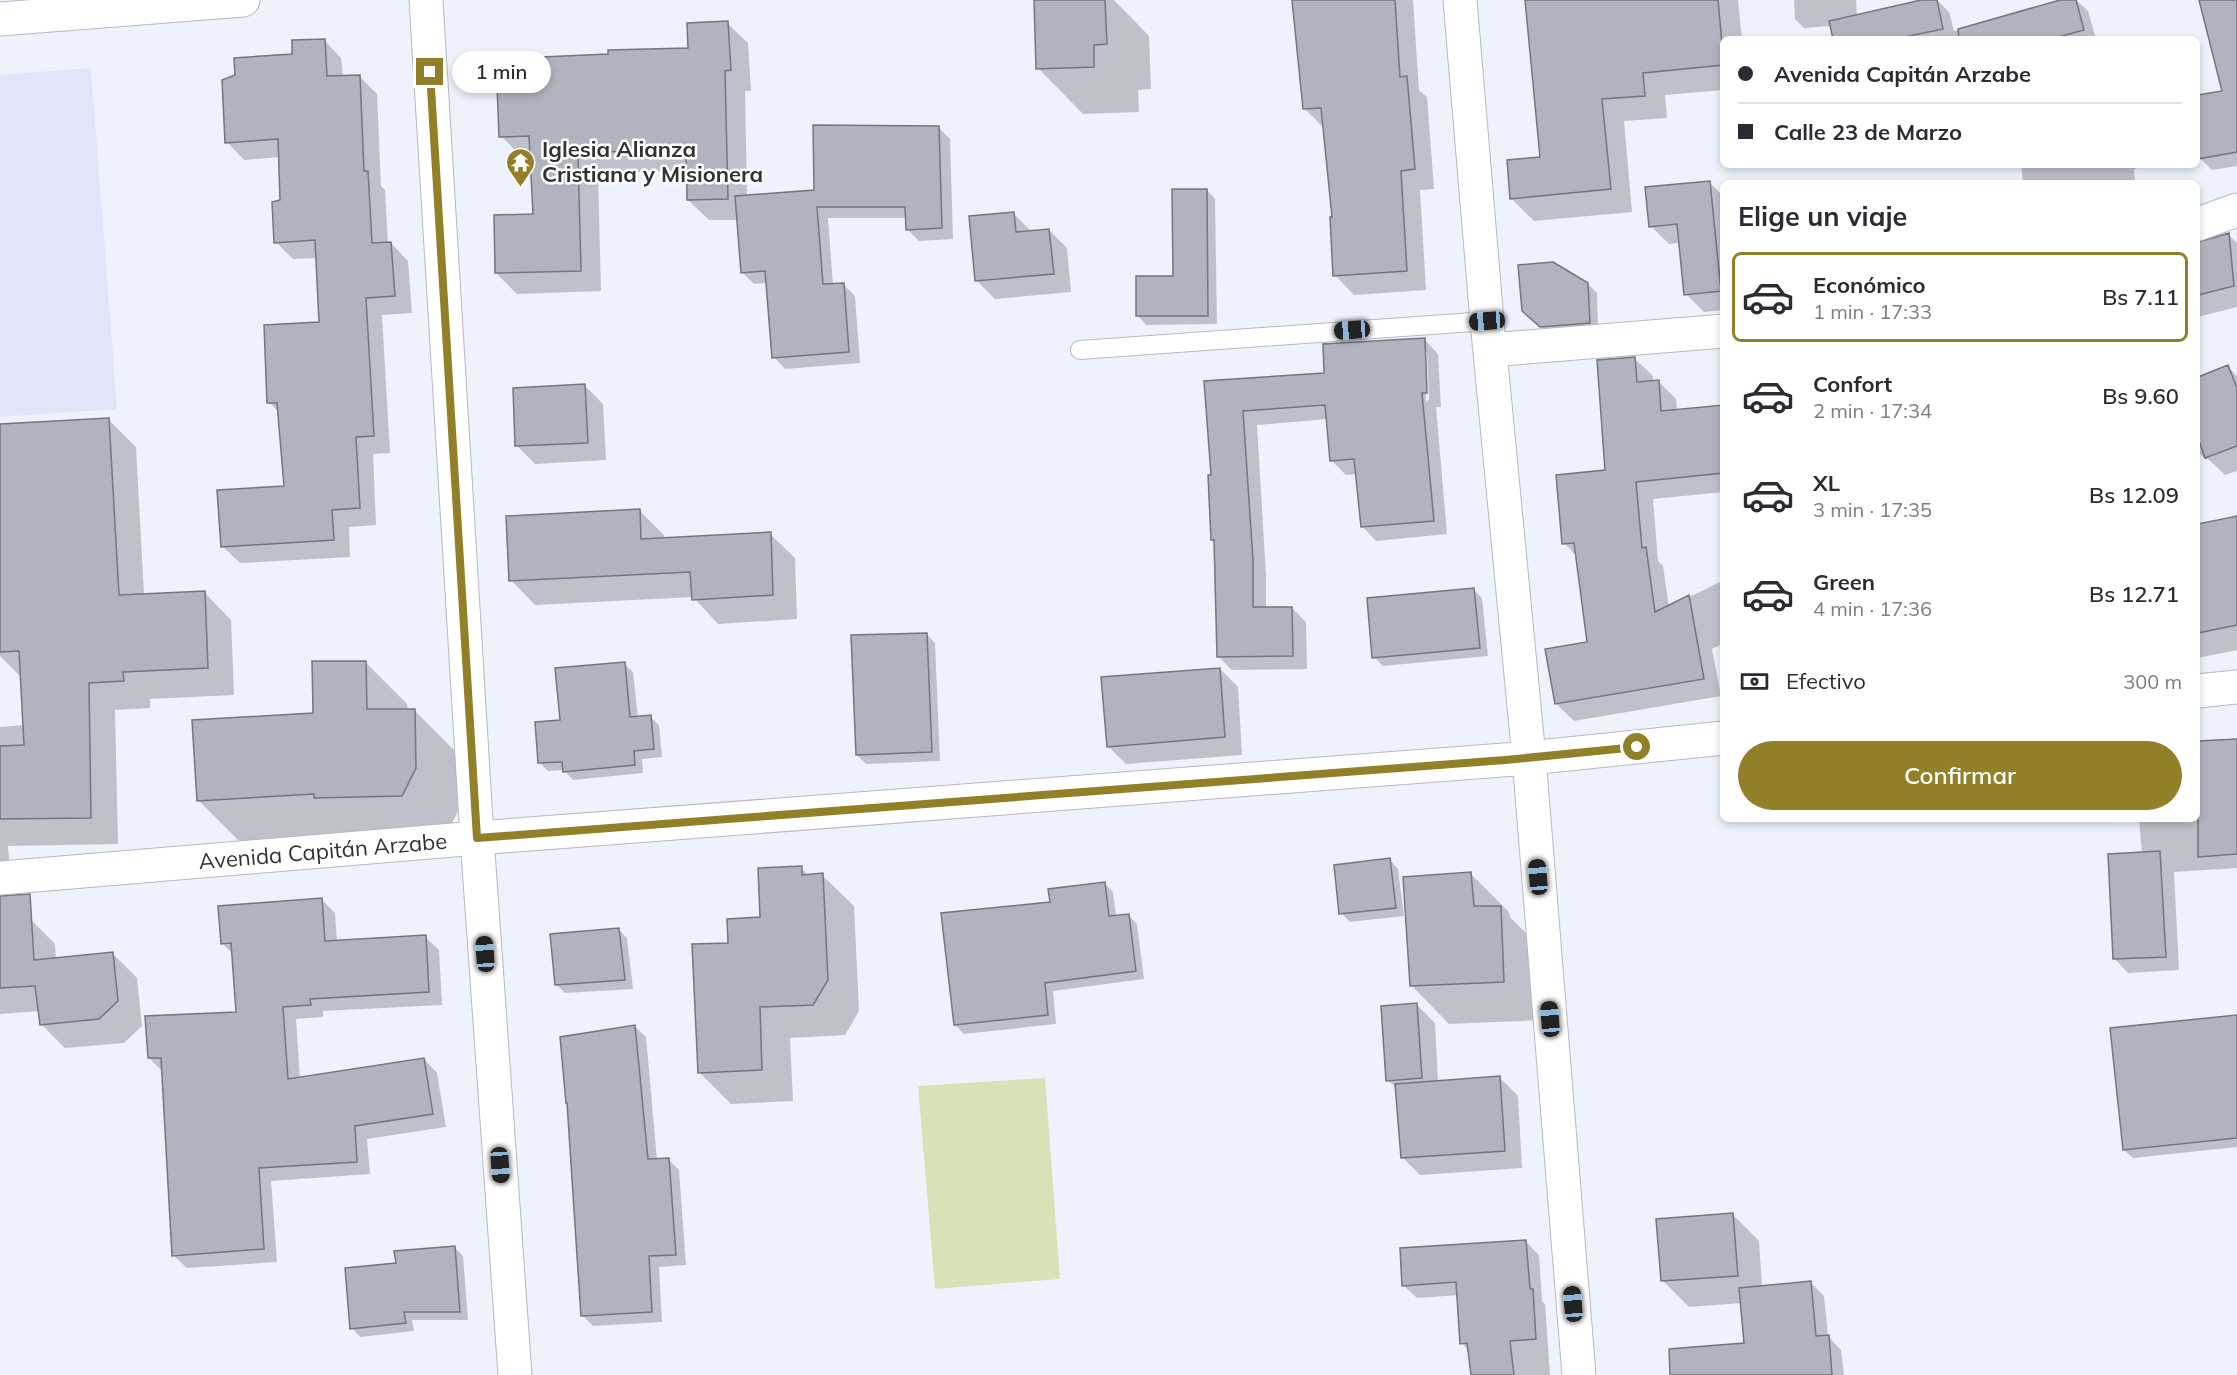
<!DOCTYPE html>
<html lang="es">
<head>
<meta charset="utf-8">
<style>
  :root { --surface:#fff; --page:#f7f7f7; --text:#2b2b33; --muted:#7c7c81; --line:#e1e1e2; --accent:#918027 }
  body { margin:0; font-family:Mulish,sans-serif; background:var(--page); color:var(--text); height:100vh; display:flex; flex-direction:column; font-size:22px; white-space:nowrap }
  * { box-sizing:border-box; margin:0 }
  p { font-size:20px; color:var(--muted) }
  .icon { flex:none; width:33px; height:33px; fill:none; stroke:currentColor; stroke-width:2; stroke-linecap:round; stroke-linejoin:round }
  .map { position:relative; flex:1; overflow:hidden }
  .panel { position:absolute; left:1720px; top:180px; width:480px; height:642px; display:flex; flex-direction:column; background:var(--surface); border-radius:9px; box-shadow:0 3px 9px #0003 }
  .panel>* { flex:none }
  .hud { position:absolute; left:1720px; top:36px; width:480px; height:132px; border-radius:9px; box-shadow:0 3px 9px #0003; display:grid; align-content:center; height:132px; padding:0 18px; background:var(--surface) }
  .end { position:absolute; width:27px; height:27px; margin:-14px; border:8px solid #918027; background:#fff; box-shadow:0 0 0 3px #fff }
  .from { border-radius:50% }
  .bubble { position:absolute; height:42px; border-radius:21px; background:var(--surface); box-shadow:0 3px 9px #0003; font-size:20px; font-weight:600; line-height:42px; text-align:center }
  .car { position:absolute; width:18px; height:36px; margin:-18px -9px; border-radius:8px; box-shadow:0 0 4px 2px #0007; background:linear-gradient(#222 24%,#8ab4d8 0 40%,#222 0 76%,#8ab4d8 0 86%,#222 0) }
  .hud b { display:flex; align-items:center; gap:21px; height:57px; font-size:22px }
  .hud b+b { border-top:2px solid var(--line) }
  .hud i { width:15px; height:15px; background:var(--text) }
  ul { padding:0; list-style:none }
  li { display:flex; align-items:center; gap:18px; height:90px; margin:0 12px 9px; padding:0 6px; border:3px solid transparent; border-radius:9px }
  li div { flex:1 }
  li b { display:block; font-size:22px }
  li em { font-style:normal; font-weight:600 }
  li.active { border-color:var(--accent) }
  li>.icon { width:54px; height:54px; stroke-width:1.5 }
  h2 { padding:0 18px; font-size:27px; line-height:72px }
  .pay { display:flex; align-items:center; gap:15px; height:66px; padding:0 18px; font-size:22px }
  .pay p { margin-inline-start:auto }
  .action { display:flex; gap:12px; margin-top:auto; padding:12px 18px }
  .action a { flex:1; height:69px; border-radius:36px; background:var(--accent); color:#fff; font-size:24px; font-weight:600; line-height:69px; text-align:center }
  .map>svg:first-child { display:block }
</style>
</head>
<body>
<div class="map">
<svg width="2237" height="1375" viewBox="0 0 2237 1375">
  <rect width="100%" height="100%" fill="#eef2fd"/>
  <!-- built -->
  <path fill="#dfe5f7" d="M91,68L117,409L0,417V75Z"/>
  <!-- green -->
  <path fill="#d7e3b6" d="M1045,1078L1060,1279L935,1289L918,1086Z"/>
  <!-- shadow -->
  <path fill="#0003" fill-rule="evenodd" d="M1035,0H1114L1149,36L1151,89L1138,90L1139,112L1083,114L1038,68Z
    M1294,0H1413L1419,90L1427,97L1434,189L1420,190L1426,290L1354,295L1335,275L1334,218L1324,128L1304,108Z
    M1526,0H1738L1742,39H1724V90L1665,95L1667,118L1624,121L1632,212L1534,221L1511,198L1542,158Z
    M1794,0H1856L1857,16L1928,0H1937L1949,12L1954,31L2065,0H2076L2088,11L2096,39H1834L1831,26L1804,28L1795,19Z
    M727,23L748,43L751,91H745L747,196L815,191L939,128L950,139L953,239L919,241L907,229V218H828L833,285L843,284L855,296L860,363L785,369L774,357L768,283L754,284L743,273L738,220H709L688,200V170L598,174L601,291L517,294L496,273L534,215L532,157H522L501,136L690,50Z
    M324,40L341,58L343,77H360L377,94L381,186L385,190L388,244L391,243L408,261L412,313L382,315L390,453L373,454L376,525L349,527L350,557L240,563L222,546L286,488L280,413L269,402L320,323L317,258L293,259L276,242L281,201L280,157L244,160L227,142L294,56Z
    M2237,90V166L2212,170L2200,158L2199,152H2198V97Z
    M2021,165H2149L2134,169L2135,183H2023Z
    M1709,182L1724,197V310L1704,312L1686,294L1680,243L1669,244L1651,226Z
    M1207,190L1215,199L1217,324L1146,325L1138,316L1175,278Z
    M1013,213L1032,232L1049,230L1067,248L1071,292L995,299L977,281Z
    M2229,235L2237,243V307L2198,317V245Z
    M1588,284L1597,293L1598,331L1550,335L1532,320Z
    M1424,339L1438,354L1441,407H1436L1447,534L1376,541L1362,526L1357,474L1346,475L1332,461L1328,419L1257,425L1266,575V609L1292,608L1306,622L1307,669L1232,670L1218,656L1216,542L1213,539V476L1205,383L1325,374ZM1424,352H1427L1429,400L1426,401Z
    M1635,359L1653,376V382H1659L1676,399L1677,411L1724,406V492L1653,499L1658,561L1663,566L1669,607L1724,580V643L1712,649L1721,696L1574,721L1556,704L1589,643L1577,556L1564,543L1606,472Z
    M2228,367L2237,376V471L2225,475L2208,459L2206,460L2198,452V379Z
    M585,386L603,404L606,460L535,464L517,446Z
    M109,420L136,447L144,595L204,592L231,620L234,695L150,699V708L115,710L118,844L8,846L10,871L0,872V727L25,725L22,678L0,656V426Z
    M639,510L664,535V539L770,534L795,558L797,619L718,624L693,597L535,605L511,580Z
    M2237,517V650L2198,658V526Z
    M1474,590L1482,598L1488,656L1383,666L1374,657Z
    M926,634L935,643L940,761L866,764L857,755Z
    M365,662L407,704L408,710H414L456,752L458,811L444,838L240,842L198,800L314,714Z
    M624,664L633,672L638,718L650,717L659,725L662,757L642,759L643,773L573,780L564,770L548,771L539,762Z
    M1220,669L1238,687L1242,755L1126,764L1108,746Z
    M2237,740V868L2174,872L2179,970L2128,973L2115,959L2142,854L2139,819H2198V743Z
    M1390,860L1398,869L1404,916L1350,922L1341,913Z
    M801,868L809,876L822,875L854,906L859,1011L845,1035L790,1038L793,1101L731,1104L699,1072L730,944L761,918Z
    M1471,874L1509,912L1510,917L1539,946L1542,1020L1449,1024L1411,985Z
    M1105,884L1113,892L1116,916L1128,915L1137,924L1144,979L1053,991L1056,1024L964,1034L955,1025L1051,903Z
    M321,899L335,913L337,942L425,937L439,950L442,1005L323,1011V1017L296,1019L300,1079L424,1059L437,1073L446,1127L367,1139L370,1174L271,1181L277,1262L187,1268L173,1255L162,1071L149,1058L238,1013L233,954L222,943Z
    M31,920L55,944L56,959L113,954L137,978L142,1026L124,1043L65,1048L41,1024L40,1011L0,1014V922Z
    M619,930L627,938L633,989L565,993L556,984Z
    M1417,1005L1435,1023L1438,1082L1500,1078L1518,1096L1522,1168L1420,1175L1402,1157L1397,1089L1388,1080Z
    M2237,1016V1147L2133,1158L2124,1150Z
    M635,1027L646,1037L657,1160L668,1159L679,1170L686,1265L659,1267L662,1322L593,1326L582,1315Z
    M1732,1214L1759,1241L1762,1287L1810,1282L1824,1296L1828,1336L1841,1350L1844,1375H1671L1669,1350L1746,1344L1742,1303L1689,1307L1663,1281Z
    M1525,1241L1539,1255L1542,1301L1545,1304L1550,1375H1472L1469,1351L1462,1343L1459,1295L1417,1298L1403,1285Z
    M454,1247L463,1256L468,1320H412L414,1331L360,1337L352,1328L397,1265Z"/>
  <!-- building -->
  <path fill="#b1b4bf" stroke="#737680" stroke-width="1.5" d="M1034,0H1105L1107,44L1094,45V67L1036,69Z
    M1292,0H1395L1400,77L1407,76L1415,169L1401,171L1407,271L1333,276L1330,217H1332L1321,108L1303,109Z
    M1525,0H1718L1724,65L1643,73L1645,96L1602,99L1611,189L1510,199L1507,160L1540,157Z
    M1921,0H1937L1943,29L1895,39H1833L1829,21Z
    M2060,0H2076L2084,30L2051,39H1959L1958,29Z
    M2199,0H2237V152L2198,159V95L2222,91Z
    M728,21L731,70L725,71L728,199L687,200L686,149L578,153L581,271L495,273L494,215L533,214L529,136L499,137L496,59L608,54V50L688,48L687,23Z
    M325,39L327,76L360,75L364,171H368L372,243L391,242L395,296L366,298L374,436L356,437L360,508L332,510L334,540L221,547L217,490L284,486L277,403H267L264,325L319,322L315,240L274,243L272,202L280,200L278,139L225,143L222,80L235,75L234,58L292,54V40Z
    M813,125L939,126L942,228L906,230L905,207H817L823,284L844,283L849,352L772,358L765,271L741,273L735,196L814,190Z
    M1710,181L1721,291L1684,295L1677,224L1649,227L1645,187Z
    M1172,189H1207L1208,316H1136V276H1173Z
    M1014,212L1016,232L1049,229L1054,274L975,281L969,216Z
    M2229,233L2234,286L2198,295V242Z
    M1553,262L1588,283L1590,323L1540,327L1522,311L1518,265Z
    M1425,338L1427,393H1422L1434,521L1361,527L1354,459L1330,461L1325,405L1243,411L1253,560V607H1292L1293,656L1217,657L1214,540H1211L1208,475H1211L1204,381L1324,373L1323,344Z
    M1635,357L1637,382L1659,380L1661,411L1724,405V473L1636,482L1642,548L1646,547L1655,612L1689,595L1704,679L1555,704L1545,649L1587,642L1574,543L1562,544L1556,475L1605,470L1597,360Z
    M2228,365L2237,388V446L2205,458L2198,438V377Z
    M585,384L588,443L515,446L513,388Z
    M109,418L119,595L205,591L208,668L123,672L124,681L89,683L91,818L0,819V746L24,745L19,651L0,652V424Z
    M640,509L641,539L771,532L773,595L692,600L690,572L509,581L506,516Z
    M2237,516V625L2198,633V524Z
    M1474,588L1480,648L1372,658L1367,598Z
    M927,633L932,752L856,755L851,635Z
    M312,661H366L367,709H415L416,768L402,796L314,798V794L197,801L192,720L313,713Z
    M625,662L630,717L651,715L654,749L634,751L635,765L563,772L562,762L538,763L535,722L560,720L555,668Z
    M1220,668L1225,737L1107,747L1101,677Z
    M2237,739V854L2198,857V741Z
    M2160,851L2166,957L2113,959L2108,854Z
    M1390,858L1396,908L1339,914L1334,865Z
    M802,866V875L823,873L828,980L813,1005L760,1007L762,1070L698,1073L692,944L728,943L727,919L760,917L758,868Z
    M1471,872L1474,906H1501L1504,982L1410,986L1403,877Z
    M1105,882L1109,916L1129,914L1136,971L1045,983L1048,1015L954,1025L941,913L1050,902L1048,889Z
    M30,894L34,960L113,952L118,1001L99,1019L40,1025L35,986L0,988V896Z
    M322,898L325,941L426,935L429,992L310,999L311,1005L283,1007L288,1079L424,1058L433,1114L355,1126L357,1162L259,1168L264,1249L172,1256L161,1058H148L145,1016L236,1012L231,943L221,944L218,906Z
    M619,928L625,980L555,985L550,934Z
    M1417,1003L1422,1078L1386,1081L1381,1006Z
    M2237,1015V1138L2123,1150L2110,1028Z
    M635,1025L648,1159L669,1158L676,1255L649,1256L652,1312L581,1316L567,1103H566L560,1037Z
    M1500,1076L1505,1151L1401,1158L1395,1084Z
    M1733,1213L1738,1276L1661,1281L1656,1219Z
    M1526,1240L1530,1289H1533L1536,1339L1510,1341L1514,1375H1471L1467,1343L1460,1344L1456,1282L1402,1286L1400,1248Z
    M455,1246L460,1312H404L406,1323L350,1329L345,1268L396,1263L394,1251Z
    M1811,1281L1816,1336L1829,1335L1832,1375H1670L1669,1349L1744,1343L1739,1288Z"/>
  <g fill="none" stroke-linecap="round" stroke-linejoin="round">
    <defs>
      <path id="service" d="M1080,350L1487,321"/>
      <path id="minor" d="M426,0L477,838L515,1375
        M1460,0L1487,321L1529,758L1579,1375
        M0,19L243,0
        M2198,224L2237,210
        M1490,350L1724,331"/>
      <g id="trunk">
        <path d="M2198,691L2237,687"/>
        <path id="s1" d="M0,878L477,838L1529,758L1724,738"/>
      </g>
    </defs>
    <!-- service casing -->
    <use href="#service" stroke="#b6b9c4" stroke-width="20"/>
    <!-- minor casing -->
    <use href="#minor" stroke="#b6b9c4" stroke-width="35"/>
    <!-- trunk casing -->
    <use href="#trunk" stroke="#b6b9c4" stroke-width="35"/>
    <!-- service -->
    <use href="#service" stroke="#fff" stroke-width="18"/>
    <!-- minor -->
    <use href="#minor" stroke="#fff" stroke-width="33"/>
    <!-- trunk -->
    <use href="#trunk" stroke="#fff" stroke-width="33"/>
  </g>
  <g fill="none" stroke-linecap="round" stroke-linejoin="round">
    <!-- route -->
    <path stroke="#918027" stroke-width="8" d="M430,72L477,838L1505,760L1637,747"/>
  </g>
  <!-- icons -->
  <defs>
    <symbol id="temple-pin" viewBox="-11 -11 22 30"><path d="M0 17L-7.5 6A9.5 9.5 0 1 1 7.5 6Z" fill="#918027" stroke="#fff"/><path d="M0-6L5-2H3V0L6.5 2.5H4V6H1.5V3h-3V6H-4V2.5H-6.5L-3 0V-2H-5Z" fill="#fff"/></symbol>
  </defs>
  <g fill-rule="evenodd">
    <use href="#temple-pin" x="504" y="146" width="33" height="45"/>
  </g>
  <g text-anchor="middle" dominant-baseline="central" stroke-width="5" stroke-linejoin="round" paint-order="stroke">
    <!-- poi labels -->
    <g font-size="22" font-weight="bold" fill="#313236" stroke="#fff" text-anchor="start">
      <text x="542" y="149">Iglesia Alianza<tspan x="542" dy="25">Cristiana y Misionera</tspan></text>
    </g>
    <!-- street labels -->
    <g font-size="22" fill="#313236" stroke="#fff">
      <text stroke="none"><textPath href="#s1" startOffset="324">Avenida Capitán Arzabe</textPath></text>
    </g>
  </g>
</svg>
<i class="end from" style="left:1637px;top:747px"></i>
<i class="end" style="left:430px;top:72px"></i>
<div class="bubble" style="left:452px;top:51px;width:99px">1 min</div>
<i class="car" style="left:1487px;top:321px;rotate:266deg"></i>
<i class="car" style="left:1352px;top:330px;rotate:266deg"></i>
<i class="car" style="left:1538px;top:877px;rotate:355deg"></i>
<i class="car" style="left:485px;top:954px;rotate:356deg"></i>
<i class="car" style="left:1550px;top:1019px;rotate:355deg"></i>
<i class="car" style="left:500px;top:1165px;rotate:176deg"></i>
<i class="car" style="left:1573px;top:1304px;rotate:355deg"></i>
<div class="hud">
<b><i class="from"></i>Avenida Capitán Arzabe</b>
<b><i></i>Calle 23 de Marzo</b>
</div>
<section class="panel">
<h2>Elige un viaje</h2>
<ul>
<li class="active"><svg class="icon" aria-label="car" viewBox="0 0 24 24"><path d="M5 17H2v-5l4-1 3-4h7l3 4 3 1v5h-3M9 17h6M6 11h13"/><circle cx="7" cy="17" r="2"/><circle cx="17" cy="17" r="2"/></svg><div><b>Económico</b><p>1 min · 17:33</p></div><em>Bs 7.11</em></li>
<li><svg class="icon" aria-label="car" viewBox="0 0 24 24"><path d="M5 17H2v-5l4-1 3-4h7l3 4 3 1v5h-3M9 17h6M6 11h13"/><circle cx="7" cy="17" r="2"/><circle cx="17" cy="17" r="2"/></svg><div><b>Confort</b><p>2 min · 17:34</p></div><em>Bs 9.60</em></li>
<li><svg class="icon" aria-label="car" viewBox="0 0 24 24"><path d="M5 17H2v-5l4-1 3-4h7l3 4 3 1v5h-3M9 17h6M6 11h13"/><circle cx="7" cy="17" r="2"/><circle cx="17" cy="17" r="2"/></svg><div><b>XL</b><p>3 min · 17:35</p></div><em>Bs 12.09</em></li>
<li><svg class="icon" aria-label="car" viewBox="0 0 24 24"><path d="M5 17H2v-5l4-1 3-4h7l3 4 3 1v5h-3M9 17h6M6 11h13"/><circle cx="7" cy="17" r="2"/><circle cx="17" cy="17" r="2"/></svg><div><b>Green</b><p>4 min · 17:36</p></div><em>Bs 12.71</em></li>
</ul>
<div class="pay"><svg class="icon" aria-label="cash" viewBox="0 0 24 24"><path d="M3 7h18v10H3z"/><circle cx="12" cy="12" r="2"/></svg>Efectivo<p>300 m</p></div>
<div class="action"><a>Confirmar</a></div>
</section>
</div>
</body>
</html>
